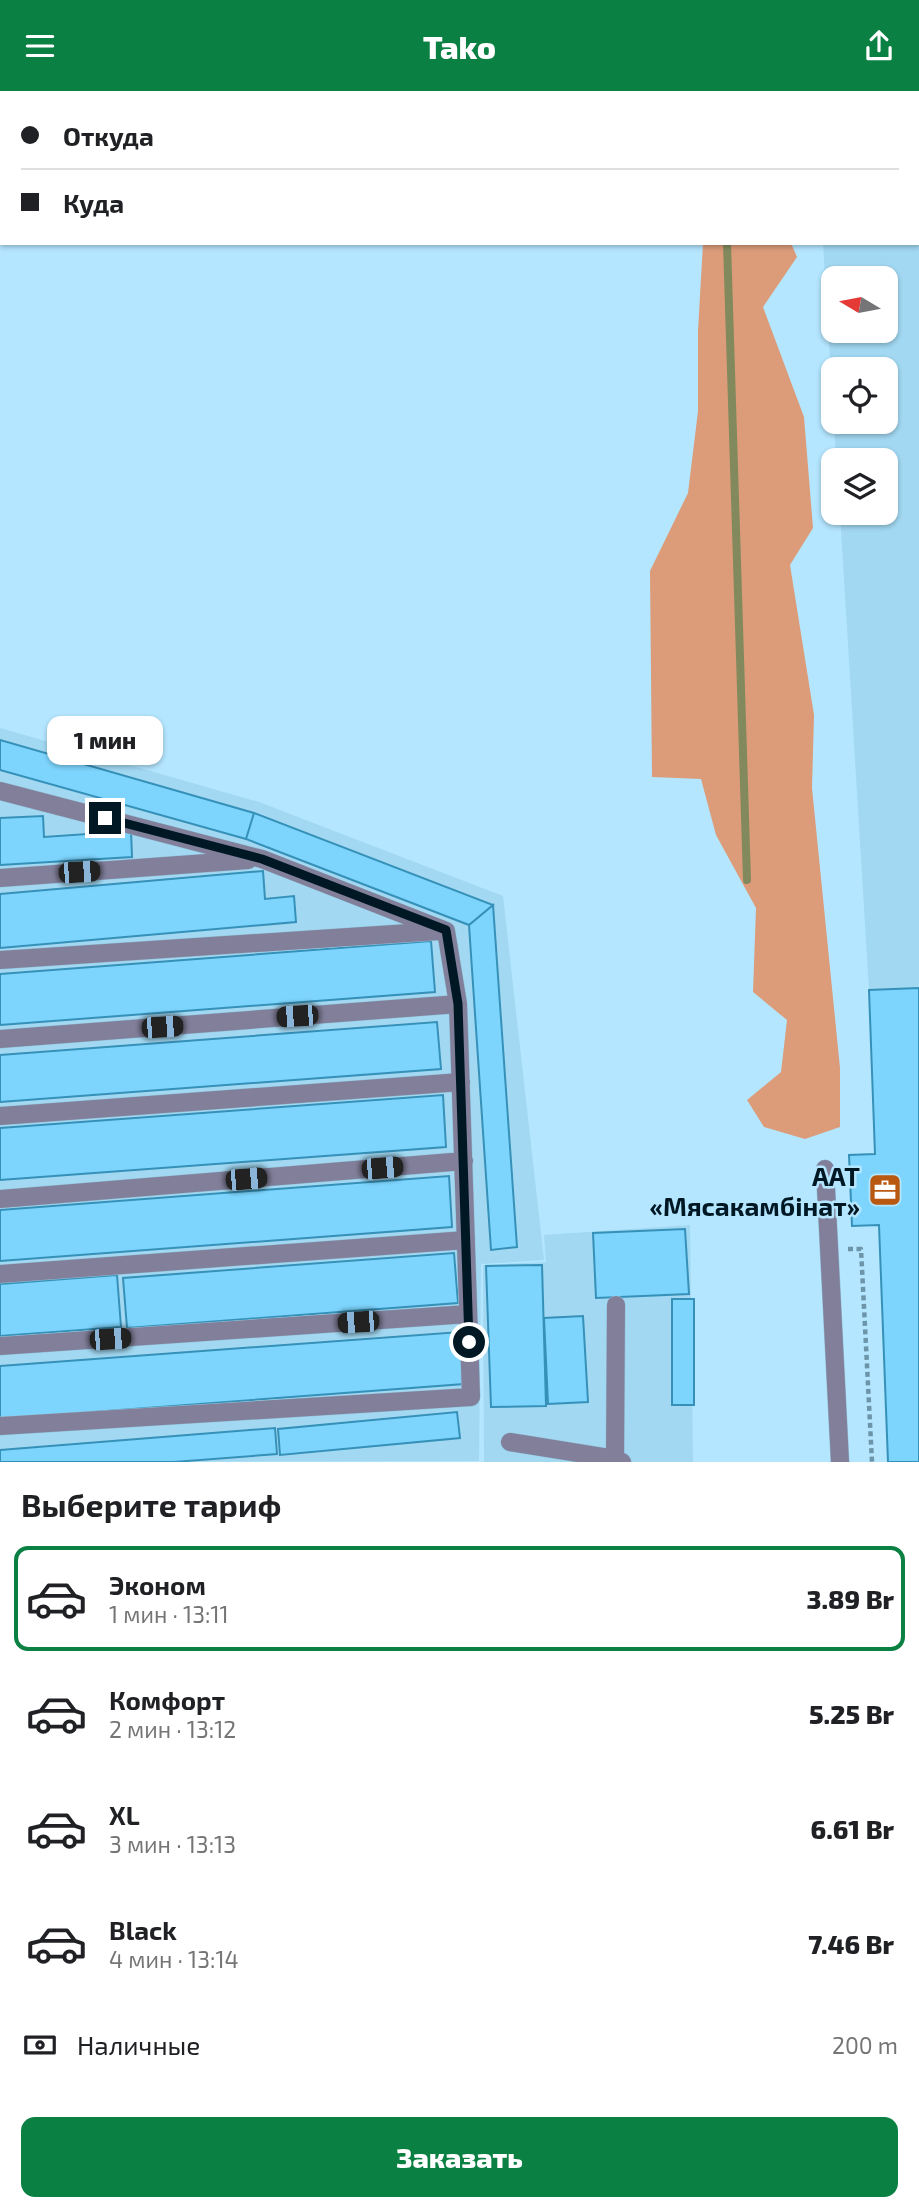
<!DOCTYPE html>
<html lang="ru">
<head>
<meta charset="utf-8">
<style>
  :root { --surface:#fff; --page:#f2f2f2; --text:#202124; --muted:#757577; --line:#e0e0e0; --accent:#0b8043 }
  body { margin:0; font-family:"Exo 2",sans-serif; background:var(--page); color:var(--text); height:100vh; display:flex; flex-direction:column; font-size:26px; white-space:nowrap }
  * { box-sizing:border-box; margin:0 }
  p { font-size:23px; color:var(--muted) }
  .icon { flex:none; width:38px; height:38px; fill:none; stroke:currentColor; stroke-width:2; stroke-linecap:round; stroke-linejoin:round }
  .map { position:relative; height:1371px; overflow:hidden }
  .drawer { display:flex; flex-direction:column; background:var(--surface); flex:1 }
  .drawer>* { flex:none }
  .top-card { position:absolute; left:0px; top:0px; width:920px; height:154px; box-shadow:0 2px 5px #0004; display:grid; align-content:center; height:154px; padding:0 21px; background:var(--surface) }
  .needle { width:46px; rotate:280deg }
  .buttons { position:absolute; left:821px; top:175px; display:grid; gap:14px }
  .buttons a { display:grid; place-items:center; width:77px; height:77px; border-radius:14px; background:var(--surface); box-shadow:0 2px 5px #0004; font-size:35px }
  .end { position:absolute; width:32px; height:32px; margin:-16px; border:9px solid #001824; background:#fff; box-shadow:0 0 0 4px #fff }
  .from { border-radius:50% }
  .bubble { position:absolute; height:49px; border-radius:14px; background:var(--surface); box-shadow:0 2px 5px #0004; font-size:23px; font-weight:800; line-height:49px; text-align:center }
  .car { position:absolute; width:21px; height:42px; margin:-21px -10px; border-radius:9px; box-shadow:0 0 5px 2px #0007; background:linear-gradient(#222 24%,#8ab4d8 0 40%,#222 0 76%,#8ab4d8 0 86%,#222 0) }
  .top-card b { display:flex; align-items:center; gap:24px; height:66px; font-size:26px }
  .top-card b+b { border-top:2px solid var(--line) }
  .top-card i { width:18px; height:18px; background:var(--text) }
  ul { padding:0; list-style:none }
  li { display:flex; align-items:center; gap:21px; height:105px; margin:0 14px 10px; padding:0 7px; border:4px solid transparent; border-radius:14px }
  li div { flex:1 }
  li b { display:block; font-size:26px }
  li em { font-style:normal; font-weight:800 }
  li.current { border-color:var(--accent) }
  li>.icon { width:63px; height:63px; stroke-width:1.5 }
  h2 { padding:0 21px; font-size:32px; line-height:84px }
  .pay { display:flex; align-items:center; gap:18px; height:77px; padding:0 21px; font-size:26px }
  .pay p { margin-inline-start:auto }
  .cta { display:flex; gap:14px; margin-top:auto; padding:14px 21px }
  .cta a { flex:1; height:80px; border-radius:14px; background:var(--accent); color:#fff; font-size:28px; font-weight:800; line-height:80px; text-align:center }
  header { display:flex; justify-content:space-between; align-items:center; height:91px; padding:0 21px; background:var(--accent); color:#fff; font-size:32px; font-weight:800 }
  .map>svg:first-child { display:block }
</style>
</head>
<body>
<header><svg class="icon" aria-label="menu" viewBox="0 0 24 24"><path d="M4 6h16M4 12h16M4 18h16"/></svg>Tako<svg class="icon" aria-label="share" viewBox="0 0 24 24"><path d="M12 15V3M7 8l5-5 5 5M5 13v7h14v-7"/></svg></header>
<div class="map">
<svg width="919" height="1371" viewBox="0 0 919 1371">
  <rect width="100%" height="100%" fill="#b4e6ff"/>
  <!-- built -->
  <path fill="#a2d8f2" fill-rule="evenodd" d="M919,76V1371H888L879,1135H852L849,1064L875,1063L869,899L840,422H886V369H836L834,331H886V278H833V316L823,152H919ZM833,187H886V240H833Z
    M0,637L259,711L503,805L544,1169L481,1173L479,1370L0,1371Z
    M690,1134L693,1371H484L483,1174L546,1171L544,1144Z"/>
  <!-- forest -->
  <path fill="#dc9c79" d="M703,152H791L797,166L763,216L804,326L813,437L790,474L814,624L812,697L840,977V1036L805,1048L764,1036L747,1009L781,981L787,929L753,901L756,817L716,744L701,688L652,686L650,480L688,402L698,320V240Z"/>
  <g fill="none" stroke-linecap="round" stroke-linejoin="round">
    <!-- stream -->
    <path stroke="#828a5d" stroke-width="8" d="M727,152L747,789"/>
  </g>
  <!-- building -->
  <path fill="#7dd5fe" stroke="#3691b8" stroke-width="2" d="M0,649L254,722L246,748L0,679Z
    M254,722L493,814L469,834L246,748Z
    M43,725L44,746L131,740L132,766L0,774V727Z
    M263,780L265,808L294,805L296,831L0,857V803Z
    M493,814L517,1156L491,1159L469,834Z
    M431,850L435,901L0,934V883Z
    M919,897V1371H888L879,1134L852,1135L849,1064L875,1063L869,899Z
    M437,931L441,978L0,1011V964Z
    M443,1004L446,1056L0,1089V1037Z
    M449,1085L452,1136L0,1170V1119Z
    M685,1138L689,1203L596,1207L593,1142Z
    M454,1162L458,1212L127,1237L123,1187Z
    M542,1174L546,1315L491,1316L486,1175Z
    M117,1184L121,1236L0,1245V1193Z
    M672,1208H694V1314H672Z
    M583,1225L588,1311L548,1313L544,1227Z
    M460,1241L464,1293L0,1328V1275Z
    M457,1321L460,1347L280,1364L278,1338Z
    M275,1337L277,1363L174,1371H0V1359Z"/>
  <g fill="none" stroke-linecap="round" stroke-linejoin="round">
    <defs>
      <path id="minor" d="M0,700L262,768L446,840L458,913L471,1306L0,1335
        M0,787L248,769
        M0,869L439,840
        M0,948L458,913
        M0,1025L461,991
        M825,1078L840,1371
        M0,1108L464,1070
        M0,1183L466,1149
        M616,1214L615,1368L622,1371
        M0,1255L468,1223
        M510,1351L615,1368"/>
    </defs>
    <!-- minor casing -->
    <use href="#minor" stroke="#94c1d8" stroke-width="19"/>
    <!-- path -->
    <path stroke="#6d95a9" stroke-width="4.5" stroke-dasharray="5 3.5" stroke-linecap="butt" d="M848,1158H861L872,1371"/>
    <!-- minor -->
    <use href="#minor" stroke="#817f9a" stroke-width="18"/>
  </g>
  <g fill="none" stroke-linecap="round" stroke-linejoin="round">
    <!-- route -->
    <path stroke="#001824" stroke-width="9" d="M105,727L262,768L446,839L458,913L469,1251"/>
  </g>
  <!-- icons -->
  <defs>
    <symbol id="office-square" viewBox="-11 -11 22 22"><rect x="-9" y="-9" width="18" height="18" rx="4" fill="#b85811" stroke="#b4e6ff"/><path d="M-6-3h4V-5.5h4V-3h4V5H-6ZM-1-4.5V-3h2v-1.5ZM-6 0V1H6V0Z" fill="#fff"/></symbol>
  </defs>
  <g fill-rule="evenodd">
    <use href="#office-square" x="866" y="1080" width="38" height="38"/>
  </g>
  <g text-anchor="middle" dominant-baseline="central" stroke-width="5" stroke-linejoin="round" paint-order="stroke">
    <!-- poi labels -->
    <g font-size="26" font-weight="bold" fill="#001824" stroke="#b4e6ff" text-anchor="end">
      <text x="860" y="1084">ААТ<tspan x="860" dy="30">«Мясакамбінат»</tspan></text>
    </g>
  </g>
</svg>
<div class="buttons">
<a><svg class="needle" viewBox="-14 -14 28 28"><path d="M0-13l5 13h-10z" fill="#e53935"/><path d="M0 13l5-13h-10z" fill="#757577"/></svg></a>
<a><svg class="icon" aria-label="locate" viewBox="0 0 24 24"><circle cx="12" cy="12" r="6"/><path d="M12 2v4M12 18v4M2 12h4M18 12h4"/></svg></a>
<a><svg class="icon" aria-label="layers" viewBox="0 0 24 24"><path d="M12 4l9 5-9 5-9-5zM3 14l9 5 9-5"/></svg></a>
</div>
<i class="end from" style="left:469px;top:1251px"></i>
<i class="end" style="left:105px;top:727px"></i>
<div class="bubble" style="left:47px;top:625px;width:116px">1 мин</div>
<i class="car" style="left:79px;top:781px;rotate:86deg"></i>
<i class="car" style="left:297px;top:925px;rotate:266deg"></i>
<i class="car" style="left:162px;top:936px;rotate:86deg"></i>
<i class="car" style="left:382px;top:1077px;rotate:85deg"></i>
<i class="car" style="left:246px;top:1088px;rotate:85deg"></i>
<i class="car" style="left:358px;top:1231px;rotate:266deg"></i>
<i class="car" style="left:110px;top:1248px;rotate:86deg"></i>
<div class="top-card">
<b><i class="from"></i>Откуда</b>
<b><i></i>Куда</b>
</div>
</div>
<section class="drawer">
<h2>Выберите тариф</h2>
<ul>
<li class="current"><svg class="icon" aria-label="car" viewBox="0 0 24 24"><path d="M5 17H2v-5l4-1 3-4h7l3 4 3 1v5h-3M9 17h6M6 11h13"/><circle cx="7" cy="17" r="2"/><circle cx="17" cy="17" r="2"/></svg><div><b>Эконом</b><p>1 мин · 13:11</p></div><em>3.89 Br</em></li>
<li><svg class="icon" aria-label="car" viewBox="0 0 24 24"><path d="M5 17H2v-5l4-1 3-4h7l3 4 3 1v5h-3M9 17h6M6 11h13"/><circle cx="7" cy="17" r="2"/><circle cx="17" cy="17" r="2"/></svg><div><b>Комфорт</b><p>2 мин · 13:12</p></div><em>5.25 Br</em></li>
<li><svg class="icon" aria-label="car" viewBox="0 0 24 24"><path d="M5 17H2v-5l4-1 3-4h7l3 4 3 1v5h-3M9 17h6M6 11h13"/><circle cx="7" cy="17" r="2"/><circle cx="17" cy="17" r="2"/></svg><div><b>XL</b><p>3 мин · 13:13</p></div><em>6.61 Br</em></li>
<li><svg class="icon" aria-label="car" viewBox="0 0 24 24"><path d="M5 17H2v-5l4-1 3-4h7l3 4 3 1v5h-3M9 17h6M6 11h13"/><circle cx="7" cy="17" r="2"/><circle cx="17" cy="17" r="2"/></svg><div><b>Black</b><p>4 мин · 13:14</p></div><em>7.46 Br</em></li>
</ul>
<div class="pay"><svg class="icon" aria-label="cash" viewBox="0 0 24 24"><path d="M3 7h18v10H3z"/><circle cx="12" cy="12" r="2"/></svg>Наличные<p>200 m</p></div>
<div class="cta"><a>Заказать</a></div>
</section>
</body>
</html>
